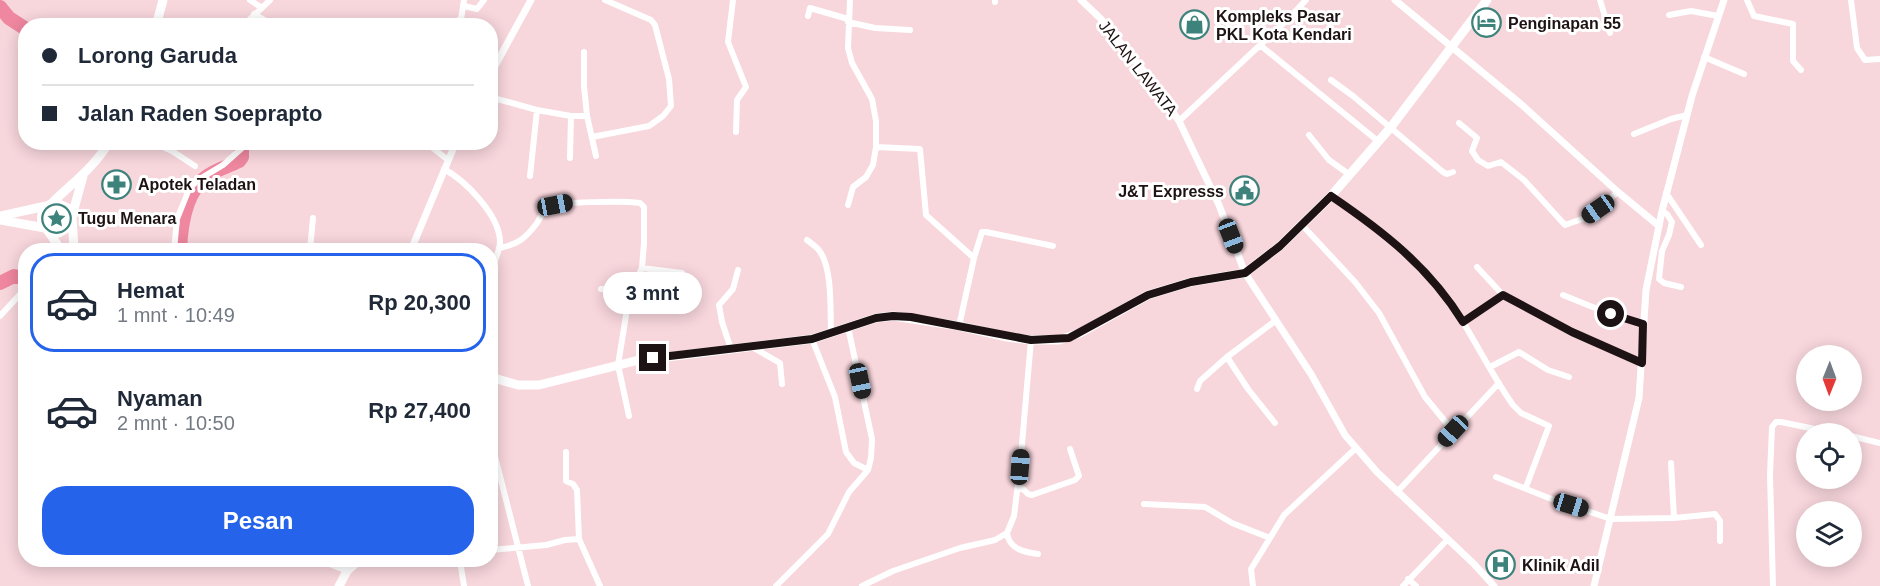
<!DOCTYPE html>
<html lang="id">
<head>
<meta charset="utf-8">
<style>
  :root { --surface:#fff; --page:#f6f6f7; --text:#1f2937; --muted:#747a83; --line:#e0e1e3; --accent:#2563eb }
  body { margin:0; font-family:Helvetica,sans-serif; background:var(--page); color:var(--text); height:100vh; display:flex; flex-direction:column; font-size:22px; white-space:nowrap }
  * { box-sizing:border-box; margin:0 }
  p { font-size:20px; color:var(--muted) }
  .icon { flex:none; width:33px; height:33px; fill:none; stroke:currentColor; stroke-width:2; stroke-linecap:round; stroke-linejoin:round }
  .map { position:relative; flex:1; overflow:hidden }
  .panel { position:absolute; left:18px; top:243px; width:480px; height:324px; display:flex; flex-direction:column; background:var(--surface); border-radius:24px; box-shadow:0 3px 15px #0003 }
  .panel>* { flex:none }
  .hud { position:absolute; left:18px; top:18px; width:480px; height:132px; border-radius:24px; box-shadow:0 3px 15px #0003; display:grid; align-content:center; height:132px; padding:0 24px; background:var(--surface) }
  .needle { width:39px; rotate:181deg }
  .fabs { position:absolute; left:1796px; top:345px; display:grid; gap:12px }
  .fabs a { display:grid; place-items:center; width:66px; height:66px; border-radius:50%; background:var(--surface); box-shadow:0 3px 15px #0003; font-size:30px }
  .end { position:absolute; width:27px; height:27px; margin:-14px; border:8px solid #1d1214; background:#fff; box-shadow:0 0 0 3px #fff }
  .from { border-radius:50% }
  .bubble { position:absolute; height:42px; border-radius:21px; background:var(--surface); box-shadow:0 3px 15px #0003; font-size:20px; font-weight:600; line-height:42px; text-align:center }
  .car { position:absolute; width:18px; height:36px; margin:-18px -9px; border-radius:8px; box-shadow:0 0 4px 2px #0007; background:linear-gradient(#222 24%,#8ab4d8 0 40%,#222 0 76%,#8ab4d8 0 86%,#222 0) }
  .hud b { display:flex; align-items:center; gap:21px; height:57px; font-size:22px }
  .hud b+b { border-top:2px solid var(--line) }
  .hud i { width:15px; height:15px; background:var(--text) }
  ul { padding:10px 0 0; list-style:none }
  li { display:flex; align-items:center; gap:18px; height:99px; margin:0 12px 9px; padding:0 12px; border:3px solid transparent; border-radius:24px }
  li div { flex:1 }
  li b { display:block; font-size:22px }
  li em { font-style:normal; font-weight:600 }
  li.current { border-color:var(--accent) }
  li>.icon { width:54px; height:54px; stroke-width:1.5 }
  .primary-button { display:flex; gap:12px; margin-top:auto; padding:12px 24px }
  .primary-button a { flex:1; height:69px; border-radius:24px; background:var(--accent); color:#fff; font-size:24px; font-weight:600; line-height:69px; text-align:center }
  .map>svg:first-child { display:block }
</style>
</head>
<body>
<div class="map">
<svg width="1880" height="586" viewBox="0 0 1880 586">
  <rect width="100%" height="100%" fill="#f7d6dc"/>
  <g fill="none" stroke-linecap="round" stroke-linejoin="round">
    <!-- river -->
    <path stroke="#ee879f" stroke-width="14" d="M0,7L9,18L26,29
      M180,250C181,225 185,190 209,175C218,169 229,166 239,161L242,157V150L237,142
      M0,283L14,276L26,279"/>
    <!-- minor -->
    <path stroke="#fff" stroke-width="6" d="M250,0L262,8
      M733,0L728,42L746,87L737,100L736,132
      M850,0L848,48L852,63L872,99L876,121V147L920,149L926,215L974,258L959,326
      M1600,0L1610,33
      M1747,0L1754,16L1793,24V61L1801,70
      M1851,0L1857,48L1865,60L1880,59
      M995,2V0
      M464,6L477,9L484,0
      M254,14L275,26
      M1669,15L1691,11L1718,16
      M808,16L810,8L848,19
      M848,22L875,28L910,30
      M243,26L270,0
      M433,26L438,21L453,23L461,19L464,0
      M1260,45L1379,142
      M584,52V86L587,116
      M1704,57L1744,74
      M1331,80L1353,96L1443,172L1447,174L1453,172
      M490,97L537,110L571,116L570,158
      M571,116H587L596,156
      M1179,121L1289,18L1306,0
      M1459,123L1477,138L1472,151L1478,160L1488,166L1501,162L1524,180L1565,225L1585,218L1618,192
      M1634,134L1671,119L1687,115
      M1309,135L1329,160L1350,175
      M592,137L649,126L663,116L671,106L669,79L655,25L651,20L605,0
      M151,142L172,151L195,166
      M425,142L448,160
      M444,169C466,181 499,215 500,241C500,252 494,262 490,273
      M530,176L537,110
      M1666,193L1701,245
      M1331,196C1377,226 1422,260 1453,306C1474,338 1491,374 1513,405L1521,413L1549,426L1526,487
      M848,205L853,187L866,177L873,165L876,147
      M1662,211L1667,214L1672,222L1669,235L1662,251L1659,279L1664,283L1681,287
      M1303,226L1355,282L1379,313L1425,397L1453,431
      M807,240C811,243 815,246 818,249C833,266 830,310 831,332
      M500,248C518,244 525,239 537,223C540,218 543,211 548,208C557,201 626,201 640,203L644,207V243L642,268L632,289
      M174,250L177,219L189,189L198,180L223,165L242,148
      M310,250L313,218
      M974,258L982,232H986L1053,246
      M1477,267L1503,295L1572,332L1643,363
      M642,268L682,273
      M601,289H632L628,303L618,365L629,416
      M1563,295L1595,308L1643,324
      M0,316L26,288
      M1463,323L1503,295
      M812,339L835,397L846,452L854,463L868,470
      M752,347L780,363L782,384
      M731,349L722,322L719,305L733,289L738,270
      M1490,367L1519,352L1548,370L1569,377
      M1197,389L1200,381L1227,357
      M1275,423L1248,389L1227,357L1275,321
      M1851,436L1880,443
      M490,437L528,586
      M566,452V481L573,484L577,490L579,539L600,586
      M1671,463L1674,518
      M1496,477L1554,500L1611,519L1674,518L1715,514L1720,521V541
      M1018,488L1023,489L1028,494L1032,495L1075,480L1079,476L1070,449
      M1397,492L1499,383
      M1144,504L1205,507L1232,523L1270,538
      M1007,533C1009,549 1024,552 1038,554
      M490,550L546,545L565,540L579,539
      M320,560L347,571
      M464,560L460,561L464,586
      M1408,579L1416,586
      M776,586L828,534L849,492L868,470L871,458L872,439L848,327
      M862,586L893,571L960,548L995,540L1007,533L1014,516L1020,467L1031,340
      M1253,586L1251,569L1284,515L1355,449
      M1403,586L1448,539
      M1773,586L1770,475L1772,427L1776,422H1781L1839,434"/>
    <!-- tertiary -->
    <path stroke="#fff" stroke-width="7" d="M1081,0L1101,19L1151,80L1179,121L1219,205L1245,273L1311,374L1345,435L1377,472L1474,564L1494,586
      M1395,0L1522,105L1618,192L1659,226
      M490,75L531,0
      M411,250L456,142
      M1594,586L1639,398L1646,290L1662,211L1692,96L1724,0"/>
    <!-- primary -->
    <path stroke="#fff" stroke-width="9" d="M339,586L347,571L359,560"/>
    <!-- trunk -->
    <path stroke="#fff" stroke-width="9" d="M156,26L163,0
      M52,203C72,183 94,168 109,142
      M0,216L46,206
      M72,216L83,176
      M0,220L45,228
      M71,222L69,227L59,233L48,231L42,223C40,212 45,204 56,203L68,208L72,216L74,250
      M48,231L61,250
      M490,377L518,385H539L635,361L812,339L876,318L893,316L959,326L1007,337L1031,340H1059L1080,333L1148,295L1191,282L1245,273L1280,246L1331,196L1391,127L1487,0"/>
  </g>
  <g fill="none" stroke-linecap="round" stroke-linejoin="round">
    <!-- route -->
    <path stroke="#1d1214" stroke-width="8" d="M653,358L812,339L876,318L893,316L911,317L1031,340L1069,338L1148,295L1191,282L1245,273L1280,246L1331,196C1384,232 1429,267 1463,322L1503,295L1572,332L1642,363L1643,324L1611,314"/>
  </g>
  <!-- icons -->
  <defs>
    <symbol id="hotel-ring" viewBox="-11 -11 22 22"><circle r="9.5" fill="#fff" stroke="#3d837b" stroke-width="1.5"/><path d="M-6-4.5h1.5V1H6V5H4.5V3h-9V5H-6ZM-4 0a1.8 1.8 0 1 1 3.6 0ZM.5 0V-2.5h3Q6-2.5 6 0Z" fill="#3d837b"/></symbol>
    <symbol id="shop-ring" viewBox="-11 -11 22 22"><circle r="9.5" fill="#fff" stroke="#3d837b" stroke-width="1.5"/><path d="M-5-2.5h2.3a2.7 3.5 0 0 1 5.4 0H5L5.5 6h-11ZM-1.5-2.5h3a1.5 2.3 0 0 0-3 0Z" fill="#3d837b"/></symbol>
    <symbol id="pharmacy-ring" viewBox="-11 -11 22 22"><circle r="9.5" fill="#fff" stroke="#3d837b" stroke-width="1.5"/><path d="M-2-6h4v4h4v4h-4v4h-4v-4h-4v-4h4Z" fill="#3d837b"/></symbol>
    <symbol id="civic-ring" viewBox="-11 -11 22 22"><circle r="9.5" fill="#fff" stroke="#3d837b" stroke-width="1.5"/><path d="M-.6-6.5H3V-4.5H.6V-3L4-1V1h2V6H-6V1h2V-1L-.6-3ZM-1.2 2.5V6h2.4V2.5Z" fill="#3d837b"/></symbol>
    <symbol id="sight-ring" viewBox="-11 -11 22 22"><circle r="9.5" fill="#fff" stroke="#3d837b" stroke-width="1.5"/><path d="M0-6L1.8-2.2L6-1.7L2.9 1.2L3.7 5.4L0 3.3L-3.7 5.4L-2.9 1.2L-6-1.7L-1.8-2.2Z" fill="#3d837b"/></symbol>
    <symbol id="hospital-ring" viewBox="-11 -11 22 22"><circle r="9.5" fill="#fff" stroke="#3d837b" stroke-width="1.5"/><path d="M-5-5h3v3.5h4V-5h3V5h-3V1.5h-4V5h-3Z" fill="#3d837b"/></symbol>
  </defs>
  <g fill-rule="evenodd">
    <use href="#hotel-ring" x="1470" y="6" width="33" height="33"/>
    <use href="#shop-ring" x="1178" y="8" width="33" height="33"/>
    <use href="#pharmacy-ring" x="100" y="168" width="33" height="33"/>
    <use href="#civic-ring" x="1228" y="174" width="33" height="33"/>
    <use href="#sight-ring" x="40" y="202" width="33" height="33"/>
    <use href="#hospital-ring" x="1484" y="548" width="33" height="33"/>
  </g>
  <g text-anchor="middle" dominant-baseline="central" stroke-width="6" stroke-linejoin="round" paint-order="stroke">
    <!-- poi labels -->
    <g font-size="16" font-weight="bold" fill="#1d1214" stroke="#fff" text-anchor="start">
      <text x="1216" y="16">Kompleks Pasar<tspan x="1216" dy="18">PKL Kota Kendari</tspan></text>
      <text x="1508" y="23">Penginapan 55</text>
      <text x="138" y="184">Apotek Teladan</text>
      <text x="1224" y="191" text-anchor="end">J&amp;T Expresss</text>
      <text x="78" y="218">Tugu Menara</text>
      <text x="1522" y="565">Klinik Adil</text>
    </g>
    <!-- street labels -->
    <g font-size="16" fill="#1d1214" stroke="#fff">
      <text transform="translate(1138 68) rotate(52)">JALAN LAWATA</text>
    </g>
  </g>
</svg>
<div class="fabs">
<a><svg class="needle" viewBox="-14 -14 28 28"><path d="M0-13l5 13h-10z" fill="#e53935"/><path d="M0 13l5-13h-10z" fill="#747a83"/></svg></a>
<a><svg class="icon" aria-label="locate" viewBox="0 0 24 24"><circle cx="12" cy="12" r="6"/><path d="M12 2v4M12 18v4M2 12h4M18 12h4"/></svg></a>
<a><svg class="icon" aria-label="layers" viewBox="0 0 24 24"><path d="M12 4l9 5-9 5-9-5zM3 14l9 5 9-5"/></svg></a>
</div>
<i class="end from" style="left:1611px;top:314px"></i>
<i class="end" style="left:653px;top:358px"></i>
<div class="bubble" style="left:603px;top:272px;width:99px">3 mnt</div>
<i class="car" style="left:555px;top:205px;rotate:79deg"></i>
<i class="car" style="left:1598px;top:209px;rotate:235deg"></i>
<i class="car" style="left:1231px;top:236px;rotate:159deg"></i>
<i class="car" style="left:860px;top:381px;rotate:168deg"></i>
<i class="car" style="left:1453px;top:431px;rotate:223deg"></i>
<i class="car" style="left:1020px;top:467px;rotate:4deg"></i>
<i class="car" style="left:1571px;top:505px;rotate:107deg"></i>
<div class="hud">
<b><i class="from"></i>Lorong Garuda</b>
<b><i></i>Jalan Raden Soeprapto</b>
</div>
<section class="panel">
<ul>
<li class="current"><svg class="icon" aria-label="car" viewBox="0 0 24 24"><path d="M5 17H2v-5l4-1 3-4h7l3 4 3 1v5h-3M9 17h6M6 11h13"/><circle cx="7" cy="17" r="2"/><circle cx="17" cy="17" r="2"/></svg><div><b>Hemat</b><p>1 mnt · 10:49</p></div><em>Rp 20,300</em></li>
<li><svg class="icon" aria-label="car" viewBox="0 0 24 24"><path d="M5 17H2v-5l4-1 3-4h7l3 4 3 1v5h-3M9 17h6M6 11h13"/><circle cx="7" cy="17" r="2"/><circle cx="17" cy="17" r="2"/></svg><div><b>Nyaman</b><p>2 mnt · 10:50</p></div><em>Rp 27,400</em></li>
</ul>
<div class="primary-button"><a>Pesan</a></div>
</section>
</div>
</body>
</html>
